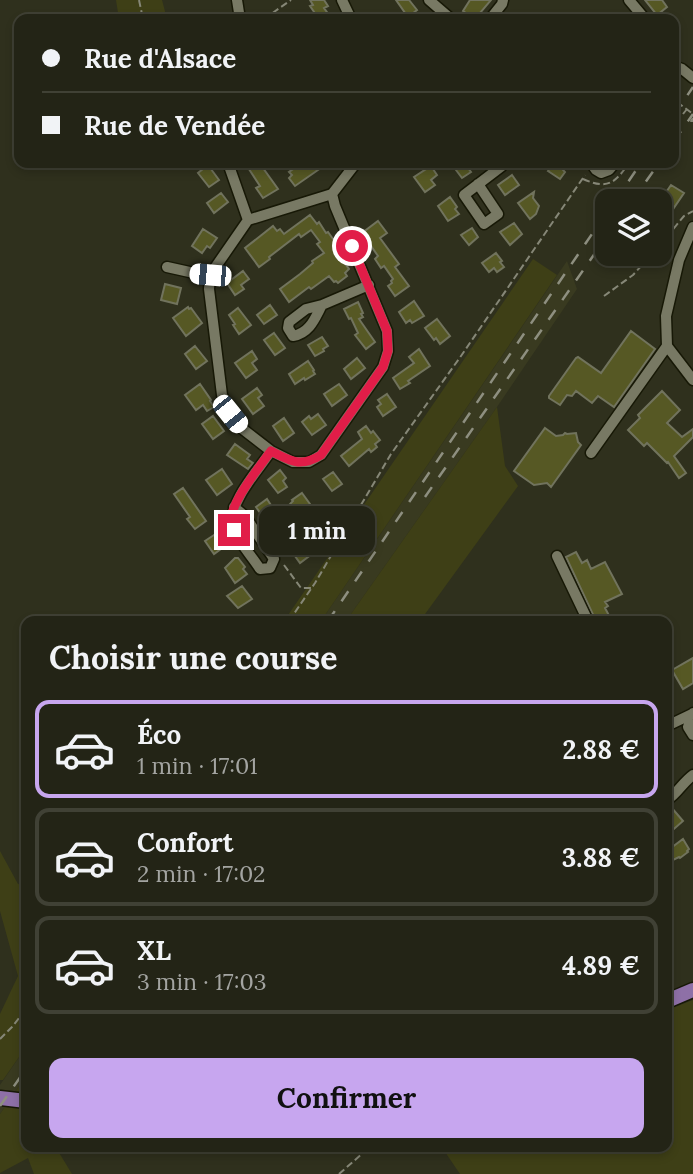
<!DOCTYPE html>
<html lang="fr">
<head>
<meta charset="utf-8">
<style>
  :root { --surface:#232416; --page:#2f3023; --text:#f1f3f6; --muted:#a3a4a1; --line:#404135; --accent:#c7a6ef }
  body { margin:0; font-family:Lora,serif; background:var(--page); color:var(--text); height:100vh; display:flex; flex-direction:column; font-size:26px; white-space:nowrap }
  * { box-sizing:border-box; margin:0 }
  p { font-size:23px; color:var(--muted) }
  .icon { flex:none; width:38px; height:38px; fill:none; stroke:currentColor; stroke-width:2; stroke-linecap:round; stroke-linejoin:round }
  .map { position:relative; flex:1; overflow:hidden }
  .drawer { position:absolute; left:21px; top:616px; width:651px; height:536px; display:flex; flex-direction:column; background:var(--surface); border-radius:14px; box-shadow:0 4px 10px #0003,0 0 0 2px var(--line) }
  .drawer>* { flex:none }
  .guide { position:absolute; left:14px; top:14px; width:665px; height:154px; border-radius:14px; box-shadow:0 4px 10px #0003,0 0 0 2px var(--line); display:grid; align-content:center; height:154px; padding:0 28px; background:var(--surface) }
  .tools { position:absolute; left:595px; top:189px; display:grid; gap:14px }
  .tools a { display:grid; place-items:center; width:77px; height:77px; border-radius:14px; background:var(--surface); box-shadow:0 4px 10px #0003,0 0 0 2px var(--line); font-size:35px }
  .end { position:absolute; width:32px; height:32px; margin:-16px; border:9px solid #e11d48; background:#fff; box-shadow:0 0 0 4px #fff }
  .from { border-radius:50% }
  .bubble { position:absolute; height:49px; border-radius:14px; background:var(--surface); box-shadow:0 4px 10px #0003,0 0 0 2px var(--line); font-size:23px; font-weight:700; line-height:49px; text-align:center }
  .car { position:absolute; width:21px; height:42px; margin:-21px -10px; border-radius:9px; box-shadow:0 0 5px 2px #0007; background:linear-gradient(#fff 24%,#345 0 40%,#fff 0 76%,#345 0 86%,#fff 0) }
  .guide b { display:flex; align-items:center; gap:24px; height:66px; font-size:26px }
  .guide b+b { border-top:2px solid var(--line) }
  .guide i { width:18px; height:18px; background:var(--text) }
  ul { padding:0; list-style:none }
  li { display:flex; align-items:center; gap:21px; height:98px; margin:0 14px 10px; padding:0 14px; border:4px solid var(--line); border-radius:14px }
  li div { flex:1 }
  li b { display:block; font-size:26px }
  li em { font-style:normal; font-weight:700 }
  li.selected { border-color:var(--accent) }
  li>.icon { width:63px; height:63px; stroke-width:1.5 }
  h2 { padding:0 28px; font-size:32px; line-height:84px }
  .button { display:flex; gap:14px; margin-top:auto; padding:14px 28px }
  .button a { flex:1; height:80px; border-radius:14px; background:var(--accent); color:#111; font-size:28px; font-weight:700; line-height:80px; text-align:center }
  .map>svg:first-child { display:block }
</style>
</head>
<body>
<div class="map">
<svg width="693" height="1174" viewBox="0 0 693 1174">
  <rect width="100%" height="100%" fill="#2f301d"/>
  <!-- built -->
  <path fill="#393a20" d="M567,261L577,289L497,407L346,621H321Z
    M26,1047V1076L0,1114V1085Z"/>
  <!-- green -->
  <path fill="#3e3f16" d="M116,0H162L167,19H119Z
    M533,259L557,275L321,621H284Z
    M497,407L505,466L518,486L420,621H346Z
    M0,851L18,884L26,885V1047L3,1080H0V1014L18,976L0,911Z
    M693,1000V1174H460L441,1146H667V1010Z
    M26,1076V1146H55L72,1174H34L28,1158L0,1173V1114Z"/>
  <!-- building -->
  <path fill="#565824" stroke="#71735d" stroke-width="2" d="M310,0H324L328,6L324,8L332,19H319L310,6L313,5Z
    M396,0H409L417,10L408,17Z
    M470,0H491L475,19L463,11Z
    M645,0H662L667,7L657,15Z
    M245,163H270L263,168L278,189L263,198L256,188L260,186Z
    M302,163H328L295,186L289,178L292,175L289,172Z
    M457,163H464L471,172L462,178L453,166Z
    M554,163H568L563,170L565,172L560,179L548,171Z
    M208,165L219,180L209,187L198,173Z
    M431,166L437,175L431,180L435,185L425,192L414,177Z
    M512,175L519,185L505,195L498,185Z
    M671,185L684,193L669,215L660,209V201Z
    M534,192L533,198L539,206L536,214L530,219L518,203Z
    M221,193L228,202L214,213L207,203Z
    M450,197L457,207L455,209L459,214L448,221L438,206Z
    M310,215L317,224L319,222L326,233L328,232L338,246L334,249L349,269L345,273L347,276L338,283L336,281L334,282L329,276L311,289L309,287L289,302L280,289L300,274L313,263L312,261L324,253L317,244L320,242L311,230L301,237L299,234L269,257L270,259L259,267L245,248L273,226L277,231L280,229L284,234Z
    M378,221L387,233L380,238L399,264L395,267L409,286L395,296L388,286L392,283L391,281L393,279L384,266L381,268L375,259L378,256L362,233Z
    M514,223L522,234L510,245L500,232Z
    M472,228L478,237L469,245L461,235Z
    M203,229L217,238L210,248L207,246L202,253L192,246Z
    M496,253L502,261L500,262L504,267L497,272L494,268L489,272L482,263Z
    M243,271L249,279L241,285L244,289L235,295L227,283Z
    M165,284L181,288L177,304L161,300Z
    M414,301L424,316L412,323L410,320L406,323L399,312Z
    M358,302L363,313L361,314L363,317L359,319L375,342L366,349L355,335L358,333L351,318L349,319L344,309Z
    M270,305L277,315L264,324L257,315Z
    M188,307L189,309L191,308L202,323L186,336L173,318Z
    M238,308L251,325L239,334L233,325L235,324L229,315Z
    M437,319L450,336L440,344L436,338L434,340L425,328Z
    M631,331L655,349L614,407L598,396L592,403L576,391L572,396L567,395L560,405L549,398V396L576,358L578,357L601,373Z
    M274,333L285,348L275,355L264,340Z
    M322,337L328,346L323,349L324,351L315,356L308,345Z
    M195,346L207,361L196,369L185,354Z
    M419,349L430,366L408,381L410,383L400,389L393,378L414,363L409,357Z
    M252,351L257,359L252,363L257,370L246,378L235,363Z
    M357,358L365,368L351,379L344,369Z
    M308,361L314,370L313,371L315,374L305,380L304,378L295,384L289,374Z
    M200,384L211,400L210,401L214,407L207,411L203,405L196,410L185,395Z
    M339,384L347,395L332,406L324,394Z
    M257,388L262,395L258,398L264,406L253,414L242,399Z
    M662,391L680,410L667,423L682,437L693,429V437L674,456L686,473L679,478L668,462L667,463L647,443L644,446L628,430L640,418L638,415Z
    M387,394L396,407L383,416L377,407L381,404L378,400Z
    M318,414L326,425L312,435L302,422L309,416L311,419Z
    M213,416L224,431L213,439L202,424Z
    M284,418L294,433L283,441L273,426Z
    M366,426L371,433L373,431L380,440L375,444L377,447L371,452L369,449L349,466L341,456L362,439L358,432Z
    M545,428L556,436L563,435L565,433L567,434L576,433L578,442L581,445L551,487L547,483L534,485L514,471Z
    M235,444L250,455L247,459L253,463L248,469L227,455Z
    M222,469L232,484L217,495L206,480Z
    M280,470L286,478L283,481L287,487L278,493L268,480Z
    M333,472L342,484L332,491L323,479Z
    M183,488L206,521L195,529L187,519L190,517L174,494Z
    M302,493L318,515L326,509L334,519L328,523L330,525L319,533L304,512L302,513L301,511L297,514L290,504L293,501L292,500Z
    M267,499L278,516L276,517L288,533L300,548L305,544L312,554L300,563L287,545L284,547L256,507Z
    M217,533L224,542L219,546L221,549L214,554L205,541Z
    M576,552L582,563L587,560L591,569L605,562L622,594L605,602L608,606L605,608L612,621H596L566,557Z
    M235,558H238L242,563L245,567L243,569L247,574L235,583L225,568Z
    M242,586L252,599L238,608L227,596Z
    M693,658V683L683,689L672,670Z
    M671,807L683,821L667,835V808Z
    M683,839L689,849L687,851L688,852L680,858L679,857L673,860L667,851Z"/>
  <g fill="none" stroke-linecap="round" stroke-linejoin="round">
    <defs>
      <path id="minor" d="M237,0L240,19
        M342,0L351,19
        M429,0L451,19
        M629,0L645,19
        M490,19L502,4L503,0
        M674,66L682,69L693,78
        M228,163L248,220L210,275L209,289L222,395L230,414L240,427L271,451L293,462H309L321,455L383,367L388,351L387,331L335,206L332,194
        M591,163L596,170L601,173L609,170L615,163
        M478,184L498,214L484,224L464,195L502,166L504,163
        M248,220L332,194L356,163
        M167,267L194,273L210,275
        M322,305C315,318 310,333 293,336L288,328L289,322L306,309L322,305L369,285
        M667,346L693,380
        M591,453L667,346L666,316L679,260L693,227
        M234,507L245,516L274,559L270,568L260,569C252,556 238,542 233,527C226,505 259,469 271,451
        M557,556L588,621
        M693,713L688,727L693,735
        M667,726L692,714
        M667,800C678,793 682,783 693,775"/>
      <path id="major" d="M667,1001L693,990
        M0,1098L26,1101"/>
    </defs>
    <!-- minor casing -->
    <use href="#minor" stroke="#171806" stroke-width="13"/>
    <!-- major casing -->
    <use href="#major" stroke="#171806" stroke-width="17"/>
    <!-- path -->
    <path stroke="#868777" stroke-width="2" stroke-dasharray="7 3.5" stroke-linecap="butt" d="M139,0L143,19
      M264,19L291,0
      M674,87L679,79
      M674,95L679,100L677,102
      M683,114L687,109
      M693,118L691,121H693
      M583,179C608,190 615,183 629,163
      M660,245L684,216L693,211
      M604,296L633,275L652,254
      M284,565L301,588H311
      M289,621L315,583L391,454L461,356L585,175
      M0,1039L12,1027L26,1009
      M339,1174L371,1146"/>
    <!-- minor -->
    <use href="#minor" stroke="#787964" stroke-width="10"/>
    <!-- major -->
    <use href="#major" stroke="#8e70a7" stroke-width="14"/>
    <!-- rail -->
    <path stroke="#8e8f80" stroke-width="2.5" stroke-dasharray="12 12" stroke-linecap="butt" d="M674,115L693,87
      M674,141L693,114
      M615,201L641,163
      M632,201L659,163
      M425,497L607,236
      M328,621L607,212
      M0,1106L26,1069"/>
    <!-- path-bridge -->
    <path stroke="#868777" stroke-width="2" stroke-dasharray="7 3.5" stroke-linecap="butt" d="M677,102L693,114"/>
  </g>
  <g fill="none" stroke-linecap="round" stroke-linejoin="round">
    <!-- route -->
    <path stroke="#e11d48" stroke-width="9" d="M234,530C233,526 231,523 231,519C232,501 260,466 271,451C291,461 300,468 321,455L383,367L388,351L387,331L352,246"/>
  </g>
</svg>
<div class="tools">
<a><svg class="icon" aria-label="layers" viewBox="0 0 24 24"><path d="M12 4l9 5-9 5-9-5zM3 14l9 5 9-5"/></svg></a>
</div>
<i class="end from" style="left:352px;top:246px"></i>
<i class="end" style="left:234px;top:530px"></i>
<div class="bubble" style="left:259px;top:506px;width:116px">1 min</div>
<i class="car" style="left:210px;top:275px;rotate:275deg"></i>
<i class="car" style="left:230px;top:414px;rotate:141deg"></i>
<div class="guide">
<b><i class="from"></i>Rue d'Alsace</b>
<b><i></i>Rue de Vendée</b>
</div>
<section class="drawer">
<h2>Choisir une course</h2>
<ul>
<li class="selected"><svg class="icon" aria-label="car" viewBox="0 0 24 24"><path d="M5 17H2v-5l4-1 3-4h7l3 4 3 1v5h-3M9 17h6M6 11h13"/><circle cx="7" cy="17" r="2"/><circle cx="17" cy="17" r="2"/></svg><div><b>Éco</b><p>1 min · 17:01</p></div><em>2.88 €</em></li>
<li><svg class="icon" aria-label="car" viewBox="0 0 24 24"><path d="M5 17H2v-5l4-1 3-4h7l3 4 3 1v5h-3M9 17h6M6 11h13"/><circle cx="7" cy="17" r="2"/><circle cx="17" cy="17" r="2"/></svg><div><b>Confort</b><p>2 min · 17:02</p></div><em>3.88 €</em></li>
<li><svg class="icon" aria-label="car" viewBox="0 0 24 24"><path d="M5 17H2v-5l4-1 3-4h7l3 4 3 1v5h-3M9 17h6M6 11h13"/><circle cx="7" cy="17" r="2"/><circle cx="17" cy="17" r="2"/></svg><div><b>XL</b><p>3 min · 17:03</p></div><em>4.89 €</em></li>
</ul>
<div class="button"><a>Confirmer</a></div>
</section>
</div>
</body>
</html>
